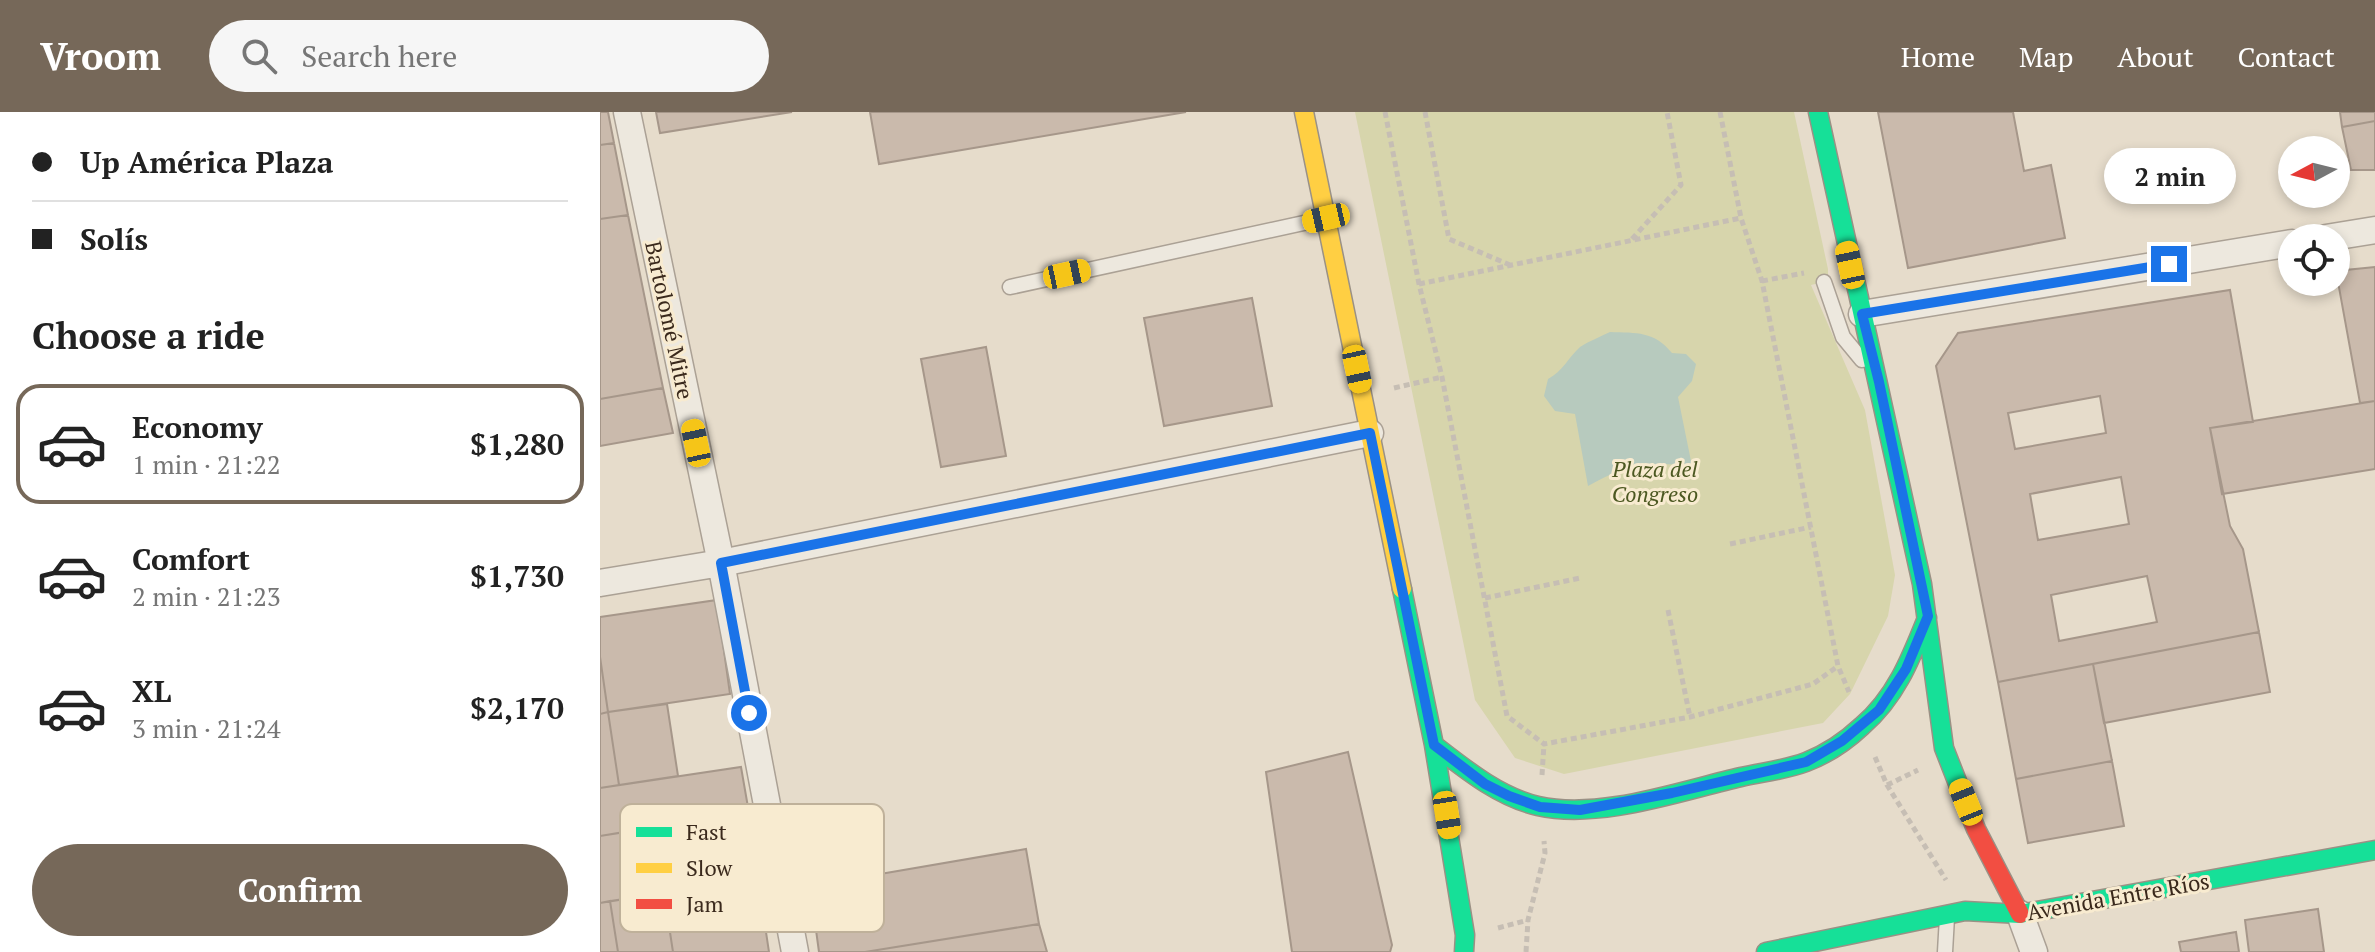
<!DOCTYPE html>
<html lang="en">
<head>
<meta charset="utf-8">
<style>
  :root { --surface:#fff; --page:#f6f6f6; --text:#222; --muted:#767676; --line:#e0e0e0; --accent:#766859 }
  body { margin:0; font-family:"PT Serif",serif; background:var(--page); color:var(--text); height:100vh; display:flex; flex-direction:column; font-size:30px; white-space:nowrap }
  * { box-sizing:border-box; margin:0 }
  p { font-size:26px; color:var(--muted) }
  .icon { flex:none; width:44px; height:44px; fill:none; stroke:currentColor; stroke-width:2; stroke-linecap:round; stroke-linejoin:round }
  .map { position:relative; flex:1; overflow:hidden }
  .details { display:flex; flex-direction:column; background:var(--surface); width:600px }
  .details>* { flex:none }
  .banner { display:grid; align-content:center; height:176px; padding:0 32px; background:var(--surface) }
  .needle { width:52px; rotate:263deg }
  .tools { position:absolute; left:1678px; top:24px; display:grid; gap:16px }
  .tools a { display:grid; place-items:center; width:72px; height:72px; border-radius:50%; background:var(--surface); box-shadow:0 4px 12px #0003; font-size:40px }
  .end { position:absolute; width:36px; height:36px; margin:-18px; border:10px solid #1a73e8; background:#fff; box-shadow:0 0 0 4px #fff }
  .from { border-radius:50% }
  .bubble { position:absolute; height:56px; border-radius:28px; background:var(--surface); box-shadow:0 4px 12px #0003; font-size:26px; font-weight:800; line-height:56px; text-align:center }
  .car { position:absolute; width:24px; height:48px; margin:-24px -12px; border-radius:10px; box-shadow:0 0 6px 2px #0007; background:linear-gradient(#f5c518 24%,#345 0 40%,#f5c518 0 76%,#345 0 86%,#f5c518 0) }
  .banner b { display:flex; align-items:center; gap:28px; height:76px; font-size:30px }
  .banner b+b { border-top:2px solid var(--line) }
  .banner i { width:20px; height:20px; background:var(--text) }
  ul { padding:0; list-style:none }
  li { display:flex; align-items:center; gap:24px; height:120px; margin:0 16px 12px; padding:0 16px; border:4px solid transparent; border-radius:24px }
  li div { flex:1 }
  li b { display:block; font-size:30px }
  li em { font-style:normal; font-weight:800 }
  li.active { border-color:var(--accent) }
  li>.icon { width:72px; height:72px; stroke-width:1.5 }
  h2 { padding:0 32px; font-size:36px; line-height:96px }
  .cta { display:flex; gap:16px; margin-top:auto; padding:16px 32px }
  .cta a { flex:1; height:92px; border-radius:48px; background:var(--accent); color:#fff; font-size:32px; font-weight:800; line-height:92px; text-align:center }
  header { display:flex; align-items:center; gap:48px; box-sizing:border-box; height:112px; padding:0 40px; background:var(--accent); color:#fff }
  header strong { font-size:38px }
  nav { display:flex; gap:44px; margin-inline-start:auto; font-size:28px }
  .search { width:560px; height:72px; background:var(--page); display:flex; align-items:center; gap:20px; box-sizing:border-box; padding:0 28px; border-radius:44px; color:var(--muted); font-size:30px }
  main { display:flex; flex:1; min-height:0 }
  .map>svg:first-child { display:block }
</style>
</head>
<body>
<header>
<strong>Vroom</strong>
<div class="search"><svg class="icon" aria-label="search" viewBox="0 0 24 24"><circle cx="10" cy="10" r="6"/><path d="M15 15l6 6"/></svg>Search here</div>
<nav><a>Home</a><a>Map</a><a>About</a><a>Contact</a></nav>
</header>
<main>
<section class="details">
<div class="banner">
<b><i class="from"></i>Up América Plaza</b>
<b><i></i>Solís</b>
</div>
<h2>Choose a ride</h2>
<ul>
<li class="active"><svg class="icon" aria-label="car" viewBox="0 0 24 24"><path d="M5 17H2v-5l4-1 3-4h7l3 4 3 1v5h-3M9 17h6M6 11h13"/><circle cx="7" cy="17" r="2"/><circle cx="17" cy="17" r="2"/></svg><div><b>Economy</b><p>1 min · 21:22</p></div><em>$1,280</em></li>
<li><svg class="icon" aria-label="car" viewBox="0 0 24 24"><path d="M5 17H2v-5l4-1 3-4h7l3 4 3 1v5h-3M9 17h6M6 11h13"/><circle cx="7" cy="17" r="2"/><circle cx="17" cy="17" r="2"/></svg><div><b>Comfort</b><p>2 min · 21:23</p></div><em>$1,730</em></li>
<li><svg class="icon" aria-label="car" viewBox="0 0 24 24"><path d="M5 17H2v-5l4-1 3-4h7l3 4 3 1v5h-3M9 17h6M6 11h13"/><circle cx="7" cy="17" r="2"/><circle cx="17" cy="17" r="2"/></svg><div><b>XL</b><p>3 min · 21:24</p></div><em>$2,170</em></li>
</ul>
<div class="cta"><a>Confirm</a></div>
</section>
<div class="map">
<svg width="1775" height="840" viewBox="0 0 1775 840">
  <rect width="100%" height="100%" fill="#e6dccb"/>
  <!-- green -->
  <path fill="#d7d5ac" d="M755,0H1194L1228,157V169L1211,173L1265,298L1295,463L1288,504L1250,582L1223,611L964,662L915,646L875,588Z"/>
  <!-- water -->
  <path fill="#b7cabe" d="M1010,220C1037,221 1054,219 1072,241L1086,242L1096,252L1092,269L1078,285L1092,354C1048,349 1027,352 988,374L975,302L955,299L944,284L948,267C963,259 968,246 980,235C989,229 1000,225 1010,220Z"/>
  <!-- building -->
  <path fill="#cabaac" stroke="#a6978a" stroke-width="2" fill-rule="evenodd" d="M0,0H8L14,31L0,33Z
    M56,0H192L60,21Z
    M586,0L279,52L270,0Z
    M1278,0H1413L1424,59L1451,53L1465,126L1308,156Z
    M1740,0H1775V9L1742,15Z
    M1775,9V58H1751L1742,15Z
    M14,31L28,103L0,107V33Z
    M28,103L63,276L0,287V107Z
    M1775,155V289L1760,291L1736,159Z
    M1630,178L1653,310L1610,316L1630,414L1643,437L1659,520L1398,570L1336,254L1358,221ZM1500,284L1506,321L1415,337L1408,301ZM1521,365L1529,412L1438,428L1430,382ZM1547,464L1557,510L1459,529L1451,483Z
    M652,186L672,294L564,314L544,206Z
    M386,235L406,344L341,355L321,247Z
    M63,276L73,321L0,334V287Z
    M1775,289V357L1622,382L1610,316Z
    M117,488L130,582L8,600L0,545V505Z
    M1659,520L1670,580L1504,611L1493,552Z
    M0,545L8,600L0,602Z
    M1493,552L1512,649L1416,667L1398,570Z
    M67,592L78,664L19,673L8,600Z
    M8,600L19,673L0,676V602Z
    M748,640L792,833L790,840H692L666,660Z
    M1512,649L1524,714L1428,731L1416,667Z
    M141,655L149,701L0,724V676Z
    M54,715L64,781L0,791V724Z
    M426,737L439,812L265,840H219L210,774Z
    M158,767L169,840H73L64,781Z
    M64,781L73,840H18L10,789Z
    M10,789L18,840H0V791Z
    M1718,797L1724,840H1649L1645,808Z
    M439,812L447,840H265Z
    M1636,820L1639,840H1581L1579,830Z"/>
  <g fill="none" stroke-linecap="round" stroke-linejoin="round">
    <defs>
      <path id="lane" d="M1224,170L1243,225L1262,248
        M410,175L722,107
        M1345,840L1347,805"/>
      <path id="street" d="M27,0L121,451L195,840
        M1726,126L1775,118
        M1262,202L1692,131
        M0,471L121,451L770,321
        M1420,802L1434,840"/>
      <path id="fast" d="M1218,0L1322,472L1344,636L1362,682
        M802,477L834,633L865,823L864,840
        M834,633C865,657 899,685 938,694C1000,708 1080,679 1141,665C1163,660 1185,658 1206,650C1227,642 1246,629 1262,614C1296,585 1311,546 1327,506
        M1166,840L1365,799L1420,802L1775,738"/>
      <path id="slow" d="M704,0L802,477"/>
      <path id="jam" d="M1362,682L1376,717L1420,802"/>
    </defs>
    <!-- lane casing -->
    <use href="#lane" stroke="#aba195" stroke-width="17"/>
    <!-- street casing -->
    <use href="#street" stroke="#aba195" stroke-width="29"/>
    <!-- fast casing -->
    <use href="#fast" stroke="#9a9185" stroke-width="21"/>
    <!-- slow casing -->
    <use href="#slow" stroke="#9a9185" stroke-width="21"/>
    <!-- jam casing -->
    <use href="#jam" stroke="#9a9185" stroke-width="21"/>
    <!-- path -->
    <path stroke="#c6beb4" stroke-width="5" stroke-dasharray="6 4" stroke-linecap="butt" d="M785,0L819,172L842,265L907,604L944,632L1090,605L1213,572L1238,554
      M825,0L849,127L910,153
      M1120,0L1141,106L1162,169L1238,554L1249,580
      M1032,127L1081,73L1067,0
      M1162,169L1204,161
      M819,172L1141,106
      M794,276L842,265
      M1130,432L1211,415
      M885,486L980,466
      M1068,498L1090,605
      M1275,645L1287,673L1346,768
      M942,663L944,632
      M1287,673L1318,658
      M898,816L928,808
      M926,840L928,808L945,741L944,729"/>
    <!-- lane -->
    <use href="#lane" stroke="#ede8de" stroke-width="14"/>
    <!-- street -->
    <use href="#street" stroke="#ede8de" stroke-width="26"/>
    <!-- fast -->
    <use href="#fast" stroke="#16e098" stroke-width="18"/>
    <!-- slow -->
    <use href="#slow" stroke="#ffcf43" stroke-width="18"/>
    <!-- jam -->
    <use href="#jam" stroke="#f24e42" stroke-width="18"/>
  </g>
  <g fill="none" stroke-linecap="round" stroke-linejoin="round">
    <!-- route -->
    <path stroke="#1a73e8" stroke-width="10" d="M149,601L121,451L770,321L834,633L885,672L909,684L940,695L980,698L1072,681L1206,650L1242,629L1279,598L1306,557L1328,504L1279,270L1262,202L1569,152"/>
  </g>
  <g text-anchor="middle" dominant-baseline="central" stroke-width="6" stroke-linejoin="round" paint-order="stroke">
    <!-- street labels -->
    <g font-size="22" fill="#3a291c" stroke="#f8ebd0">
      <text transform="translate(70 208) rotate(78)">Bartolomé Mitre</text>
      <text transform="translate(1518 784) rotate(-10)">Avenida Entre Ríos</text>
    </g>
    <!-- park labels -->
    <g font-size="22" font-style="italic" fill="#4c5821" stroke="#f8ebd0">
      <text x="1055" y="356">Plaza del<tspan x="1055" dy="25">Congreso</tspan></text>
    </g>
  </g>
  <!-- legend -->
  <rect x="20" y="692" width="264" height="128" rx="12" fill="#f8ebd0" stroke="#bfb19a" stroke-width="2"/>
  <rect x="36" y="715" width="36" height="10" fill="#16e098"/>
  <rect x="36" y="751" width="36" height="10" fill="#ffcf43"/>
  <rect x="36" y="787" width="36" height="10" fill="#f24e42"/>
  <g font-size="22" fill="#3a291c">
    <text x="86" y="728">Fast</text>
    <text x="86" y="764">Slow</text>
    <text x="86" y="800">Jam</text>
  </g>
</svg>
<div class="tools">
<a><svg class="needle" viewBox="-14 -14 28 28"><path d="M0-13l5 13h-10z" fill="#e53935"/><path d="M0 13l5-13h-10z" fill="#767676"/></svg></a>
<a><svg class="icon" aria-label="locate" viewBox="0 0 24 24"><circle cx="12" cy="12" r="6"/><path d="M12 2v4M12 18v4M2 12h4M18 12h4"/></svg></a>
</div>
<i class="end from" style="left:149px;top:601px"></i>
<i class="end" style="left:1569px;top:152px"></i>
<div class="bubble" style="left:1504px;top:36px;width:132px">2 min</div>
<i class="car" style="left:726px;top:106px;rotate:257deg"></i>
<i class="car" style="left:1250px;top:153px;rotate:348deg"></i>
<i class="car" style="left:467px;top:162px;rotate:78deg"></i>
<i class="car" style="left:757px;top:257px;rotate:168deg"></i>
<i class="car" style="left:96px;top:331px;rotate:348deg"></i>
<i class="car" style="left:1366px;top:690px;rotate:338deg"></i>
<i class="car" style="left:847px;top:703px;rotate:171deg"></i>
</div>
</main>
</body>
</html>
